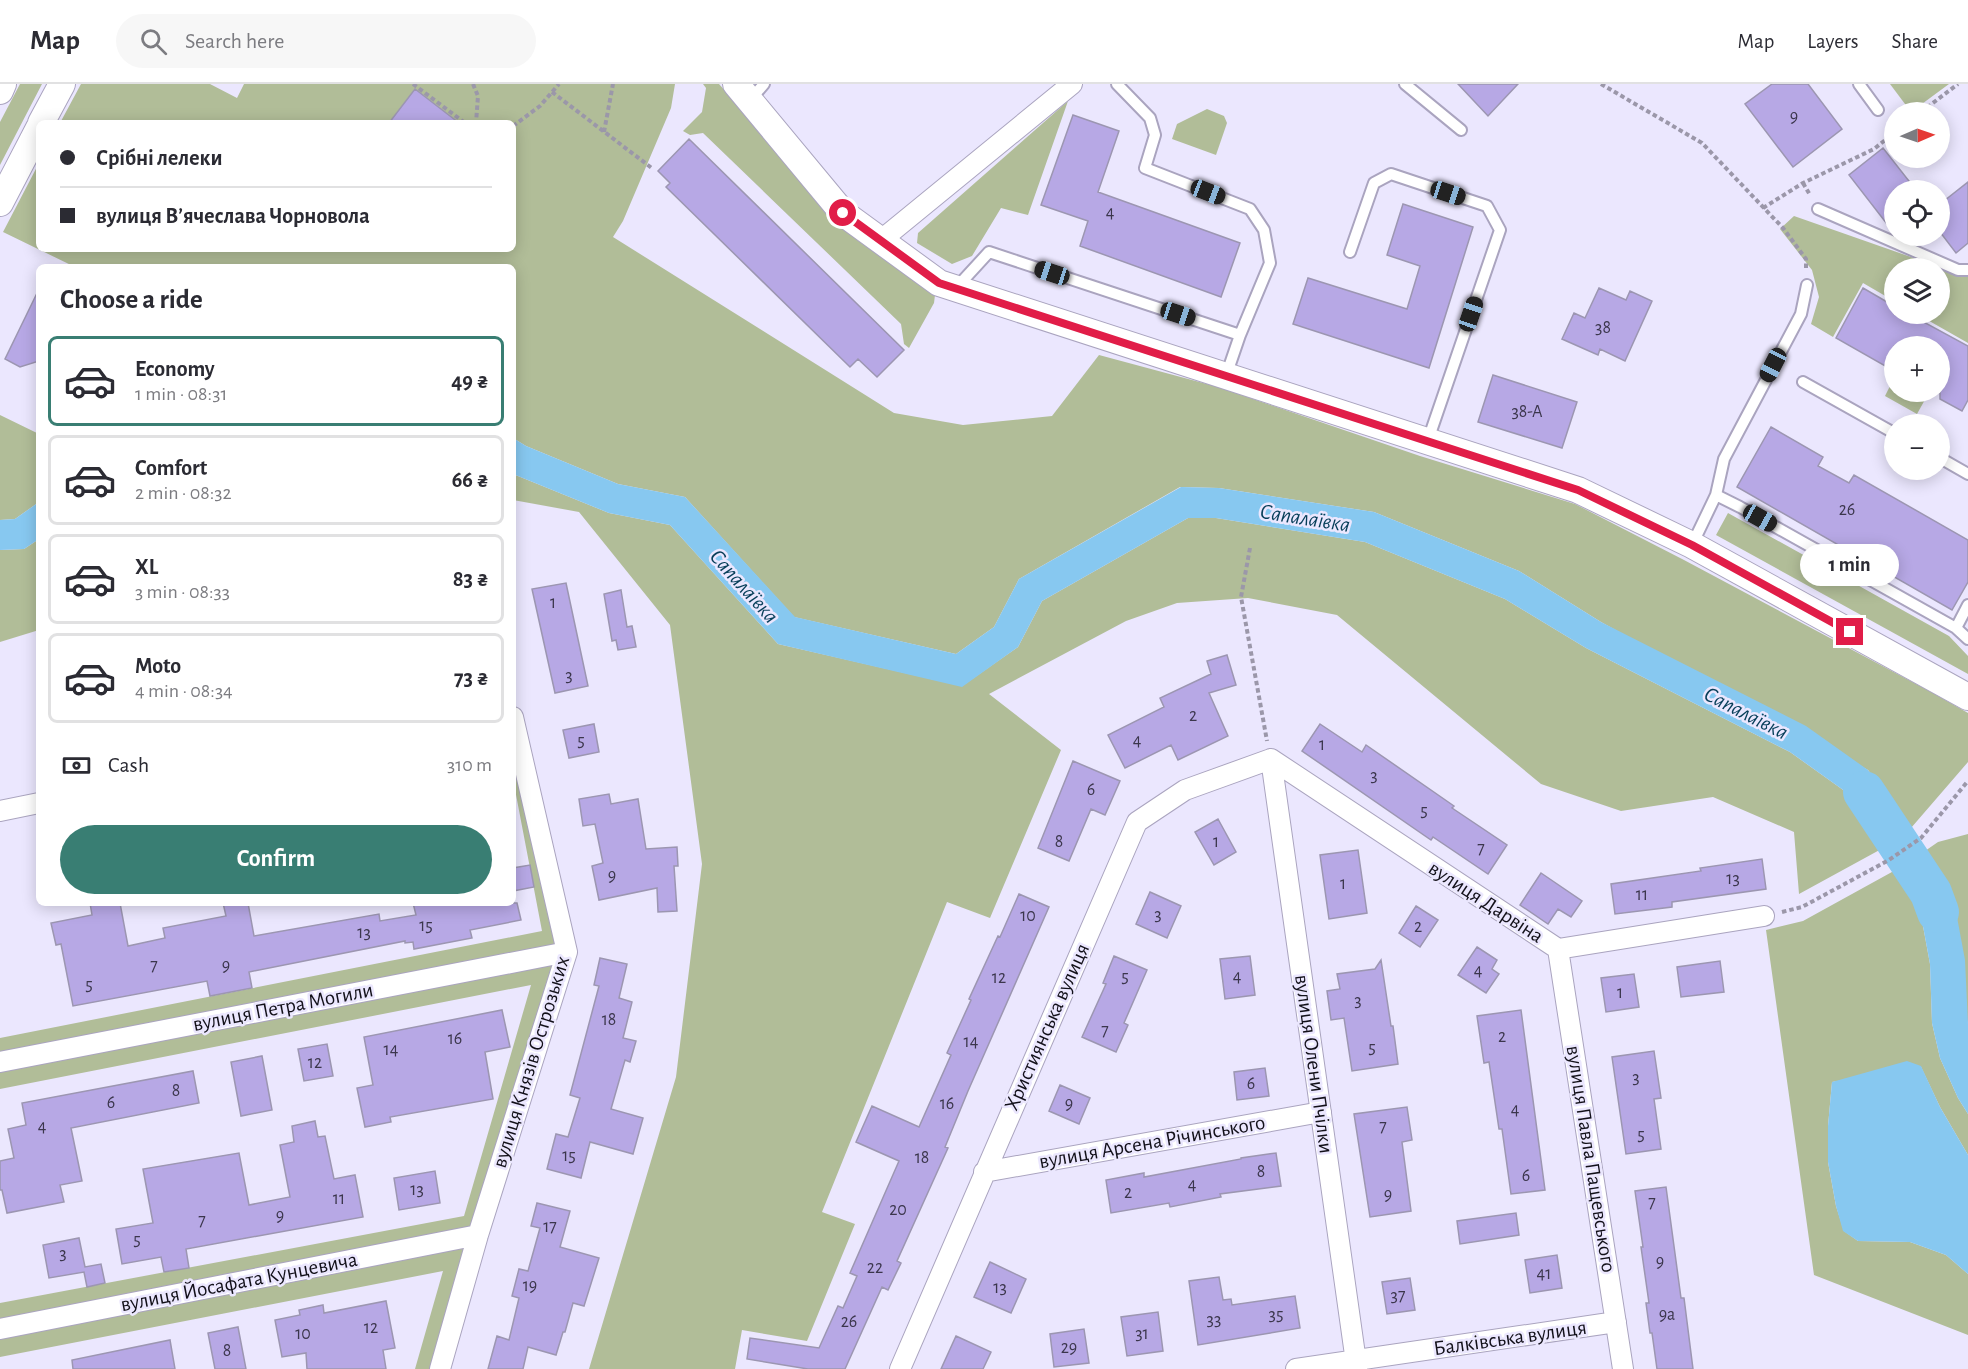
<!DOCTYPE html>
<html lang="en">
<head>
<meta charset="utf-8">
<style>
  :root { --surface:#fff; --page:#f7f7f7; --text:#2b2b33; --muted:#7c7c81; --line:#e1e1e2; --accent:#397e73 }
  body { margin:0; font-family:"Alegreya Sans",sans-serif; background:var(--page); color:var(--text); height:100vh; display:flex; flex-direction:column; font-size:22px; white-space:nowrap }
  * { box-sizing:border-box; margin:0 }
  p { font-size:20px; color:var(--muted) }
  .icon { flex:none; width:33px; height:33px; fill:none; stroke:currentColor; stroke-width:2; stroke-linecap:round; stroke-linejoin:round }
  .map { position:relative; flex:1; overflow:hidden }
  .details { position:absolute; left:36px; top:180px; width:480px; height:642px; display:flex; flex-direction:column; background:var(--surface); border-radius:9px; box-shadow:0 3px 15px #0003 }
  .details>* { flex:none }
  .hud { position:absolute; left:36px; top:36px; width:480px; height:132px; border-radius:9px; box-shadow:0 3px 15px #0003; display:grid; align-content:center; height:132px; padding:0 24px; background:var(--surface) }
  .needle { width:39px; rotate:88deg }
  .fabs { position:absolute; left:1884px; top:18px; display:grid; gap:12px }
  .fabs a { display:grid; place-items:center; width:66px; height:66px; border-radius:50%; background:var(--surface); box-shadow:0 3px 15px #0003; font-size:30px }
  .end { position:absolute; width:27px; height:27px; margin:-14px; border:8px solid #e11d48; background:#fff; box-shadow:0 0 0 3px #fff }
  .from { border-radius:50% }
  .bubble { position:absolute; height:42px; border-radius:21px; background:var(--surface); box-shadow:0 3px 15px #0003; font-size:20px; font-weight:700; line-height:42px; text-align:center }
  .car { position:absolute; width:18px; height:36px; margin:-18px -9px; border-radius:8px; box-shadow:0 0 4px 2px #0007; background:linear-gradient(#222 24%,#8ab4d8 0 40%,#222 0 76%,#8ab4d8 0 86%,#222 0) }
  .hud b { display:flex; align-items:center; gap:21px; height:57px; font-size:22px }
  .hud b+b { border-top:2px solid var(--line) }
  .hud i { width:15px; height:15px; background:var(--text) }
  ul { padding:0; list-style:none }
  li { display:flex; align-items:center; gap:18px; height:90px; margin:0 12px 9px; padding:0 12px; border:3px solid var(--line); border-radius:9px }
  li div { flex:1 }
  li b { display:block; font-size:22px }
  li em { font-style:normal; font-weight:700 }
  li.selected { border-color:var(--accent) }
  li>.icon { width:54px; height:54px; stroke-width:1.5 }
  h2 { padding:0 24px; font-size:27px; line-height:72px }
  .pay { display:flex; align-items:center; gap:15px; height:66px; padding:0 24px; font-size:22px }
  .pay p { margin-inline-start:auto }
  .action { display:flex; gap:12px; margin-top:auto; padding:12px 24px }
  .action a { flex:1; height:69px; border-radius:36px; background:var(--accent); color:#fff; font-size:24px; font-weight:700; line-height:69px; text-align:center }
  header { display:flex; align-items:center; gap:36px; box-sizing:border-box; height:84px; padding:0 30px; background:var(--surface); border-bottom:2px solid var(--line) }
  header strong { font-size:28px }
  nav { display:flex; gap:33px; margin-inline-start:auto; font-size:21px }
  .search { width:420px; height:54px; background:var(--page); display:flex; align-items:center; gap:15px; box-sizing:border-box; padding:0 21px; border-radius:33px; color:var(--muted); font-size:22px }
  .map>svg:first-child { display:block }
</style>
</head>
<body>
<header>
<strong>Map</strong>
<div class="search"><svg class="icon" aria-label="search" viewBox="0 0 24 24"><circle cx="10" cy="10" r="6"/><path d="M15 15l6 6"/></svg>Search here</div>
<nav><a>Map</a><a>Layers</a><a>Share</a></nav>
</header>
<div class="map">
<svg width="1968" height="1285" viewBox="0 0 1968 1285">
  <rect width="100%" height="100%" fill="#ebe7fe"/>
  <!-- green -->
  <path fill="#b1bd98" d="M20,0H42L0,81V38Z
    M81,0H210L237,14L244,0H675L671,24L623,137L613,153L894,329L963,341L1052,332L1099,271L1218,303L1420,372L1575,420L1684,476L1933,609L1968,629V678L1911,744L1868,686L1601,538L1519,487L1374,428L1219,404L1180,403L1019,495L994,543L956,570L794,533L685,413L618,400L526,362L513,354V183H75L3,148L39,79V165H513V39H60Z
    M703,0H719L857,156L935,211L934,219L909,264L904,260L901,240L703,49L690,51L683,47L702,28L706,4Z
    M1890,0H1949L1911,28Z
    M1068,17L1028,131L1001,124L972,172L952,180L917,159L918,149Z
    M1207,25L1224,32L1227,39L1216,71L1172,55L1177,40Z
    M1794,132L1968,193V259L1917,230H1940V184H1894V217L1863,199L1833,253L1811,240L1819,213L1812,186L1780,145Z
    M1894,294V308H1920L1927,312L1917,330L1885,312Z
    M0,331L39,350V418L15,435L0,436Z
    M513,390L609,429L670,441L778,560L962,602L1018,563L1042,517L1188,434H1216L1365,458L1505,515L1586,564L1790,668L1846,708L1885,763L1799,810L1794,748L1713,713L1621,727L1541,700L1337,531L1248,514L1177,519L1126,537L989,610L1061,666L990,834L947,818L822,1128L855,1140L807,1257L742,1246L735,1285H589L676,993L702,780L670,541L579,428L513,416Z
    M1728,429L1949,552L1968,572V590L1716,451Z
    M39,455V546L0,558V466L24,465Z
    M513,675L556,861L0,970V954L542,847L513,695Z
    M1968,750V940L1925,767L1938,758Z
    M1901,783L1923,842L1930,880L1932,939L1940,974L1958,1014L1968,1030V1071L1940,1023L1921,983L1832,998L1828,1042V1078L1836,1122L1844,1147L1858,1157L1910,1158L1946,1171L1968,1190V1251L1814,1191L1766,846L1803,837Z
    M554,878L471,1144L0,1236V1219L464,1132L531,901L0,1005V987Z
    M466,1162L430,1285H415L443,1187L0,1273V1253Z"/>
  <!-- water -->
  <path fill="#87c8f0" d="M513,354L526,362L618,400L685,413L795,533L956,570L994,543L1019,495L1181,403L1219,404L1374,428L1519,487L1601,538L1806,642L1868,686L1911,744L1885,763L1846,708L1790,668L1586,564L1505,515L1365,458L1216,434H1188L1042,517L1018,563L962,603L778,560L670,441L609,429L513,390Z
    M39,418V455L24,465L0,466V436L15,435Z
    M1925,767L1944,797L1957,833L1965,876L1968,940V1030L1958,1014L1940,974L1932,939L1930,880L1923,842L1901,783Z
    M1907,977L1921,982L1940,1023L1968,1071V1190L1946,1171L1910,1158L1858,1157L1843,1147L1836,1122L1828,1078V1042L1832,998Z"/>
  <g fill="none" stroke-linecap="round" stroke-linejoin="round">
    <!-- river -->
    <path stroke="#87c8f0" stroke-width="42" d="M1864,708L1931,809L1938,828"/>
  </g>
  <!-- building -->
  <path fill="#b7a8e5" stroke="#9c96b1" stroke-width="1.5" d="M1458,0H1518L1488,32Z
    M1772,0H1808L1842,45L1793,83L1745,20Z
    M415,5L459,39H389Z
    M1073,31L1119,47L1098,108L1240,159L1221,213L1080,162L1088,137L1041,121Z
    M689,55L904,266L877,293L858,275L850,283L666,103L670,99L658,87Z
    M1883,64L1916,106H1894V149L1849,91Z
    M1968,98V159L1956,169L1940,148V120Z
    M1403,120L1473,143L1429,284L1293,240L1308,194L1407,225L1420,182L1387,171Z
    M1599,204L1626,216L1630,207L1652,217L1625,277L1600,265L1598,271L1562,255L1574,229L1585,234Z
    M1863,204L1894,222V230H1909L1968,262V316L1962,327L1940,315V262H1894V287L1836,254Z
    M39,205V277L20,283L5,275Z
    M1493,291L1577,318L1562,364L1478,338Z
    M1771,343L1823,373L1818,382L1849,399L1854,391L1968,456V498L1952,526L1737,403Z
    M566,499L588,602L555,609L532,505Z
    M621,506L627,543L632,542L636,563L618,566L616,556L612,557L604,510Z
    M1227,571L1236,601L1209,609L1228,652L1178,676L1171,661L1125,684L1108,651L1164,623L1160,614L1211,590L1207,577Z
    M594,640L599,668L569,674L563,646Z
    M1320,640L1362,668L1366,661L1454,722L1452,724L1507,761L1488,790L1433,753L1431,756L1302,667Z
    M1073,677L1120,697L1105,731L1091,725L1069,777L1038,764Z
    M609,710L611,720L638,715L646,765L677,763L678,782H674L677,827L658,828L657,804L599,816L592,782L603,779L595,740L583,742L579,715Z
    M1218,735L1236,768L1214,781L1195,748Z
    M1358,766L1367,829L1329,835L1320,771Z
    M1762,775L1766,805L1672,818V823L1615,830L1611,800L1701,787L1700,784Z
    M530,781L534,803L513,807V784Z
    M1541,789L1582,817L1571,833L1558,825L1548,840L1520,821Z
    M1150,808L1181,822L1167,854L1136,840Z
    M1019,810L1049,823L968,1007L945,1063L948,1064L897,1177L901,1179L888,1206L882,1203L845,1285H808L747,1275L750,1254L819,1264L838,1222L843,1224L857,1192L850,1189L899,1077L856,1058L872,1022L919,1043L951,971L947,969L971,916L969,915L998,852L1000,853Z
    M90,819H120L128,862L165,854L163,844L226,832L223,819H248L254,852L379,830L380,837L416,831L413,819H517L521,836L470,846L472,854L414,865L413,858L405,859V857L249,888L252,904L210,912L207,897L73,922L61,860L56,861L51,839L92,831Z
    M1416,822L1438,836L1420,863L1399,849Z
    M1477,863L1497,876L1492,885L1499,890L1486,909L1458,891Z
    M1114,872L1147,886L1124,939L1128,941L1116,968L1082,953L1106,900L1103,899Z
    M1250,872L1255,911L1225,915L1220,875Z
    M600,874L627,880L619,914L632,918L623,954L636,957L630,978L625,976L611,1025L643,1034L633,1070L590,1058L581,1094L547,1085L556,1050L568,1053L580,1014L570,1011L599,902L594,901Z
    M1381,876L1391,942H1393L1398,980L1352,987L1344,934L1331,936L1327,907L1340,905L1337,890L1375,885Z
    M1720,877L1724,908L1681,913L1677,883Z
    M1634,890L1639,923L1606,928L1601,894Z
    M502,926L510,963L485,968L493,1015L390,1033L391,1038L365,1043L357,1004L373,1001L364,953Z
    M1521,926L1545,1106L1511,1110L1502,1045H1499L1489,978L1484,979L1477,932Z
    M327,960L333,992L304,997L298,965Z
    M1654,967L1661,1014L1654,1015L1661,1065L1626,1070L1612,973Z
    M262,972L272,1026L241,1032L231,978Z
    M1265,984L1269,1012L1237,1016L1234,988Z
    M193,987L199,1019L71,1044L82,1097L60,1101L64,1118L7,1129L2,1106H0V1077L14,1074L8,1045L26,1041L22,1019Z
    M1060,1001L1090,1014L1079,1040L1049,1027Z
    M1407,1023L1412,1056L1402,1058L1411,1127L1370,1133L1354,1030Z
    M315,1037L318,1053L325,1052L334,1095L355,1091L363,1133L186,1165L189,1184L164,1188L161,1173L122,1180L116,1145L153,1139L143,1085L239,1069L249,1121L290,1113L280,1061L294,1058L292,1042Z
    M1276,1069L1281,1102L1220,1110L1221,1113L1170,1123L1169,1119L1111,1129L1106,1096L1144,1089V1093L1241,1075V1074Z
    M435,1087L440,1119L399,1126L394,1094Z
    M1666,1103L1681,1214H1684L1693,1285H1657L1652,1249H1650L1646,1219H1649L1641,1163H1643L1635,1107Z
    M537,1119L570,1127L560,1163L599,1174L584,1222L573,1219L565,1248H563L556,1271L528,1263L523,1285H488L497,1252L509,1256L519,1214L512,1212L519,1185L528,1187L540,1144L531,1142Z
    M1516,1129L1519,1151L1460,1160L1457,1137Z
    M79,1154L85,1183L101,1180L105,1199L87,1203L84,1188L49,1194L43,1161Z
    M1557,1171L1562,1204L1530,1209L1525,1176Z
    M990,1178L1026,1195L1011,1229L974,1213Z
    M1219,1193L1223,1216L1231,1215L1232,1221L1295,1212L1300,1244L1198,1261L1189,1197Z
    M1410,1194L1415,1226L1387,1230L1382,1198Z
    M386,1217L395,1264L383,1266L386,1285H307L306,1269L282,1273L275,1236L300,1231L299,1226L323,1221L324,1229Z
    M1158,1228L1163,1267L1127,1272L1121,1233Z
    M238,1243L246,1285H215L208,1249Z
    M1084,1245L1089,1279L1054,1283L1050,1250Z
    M956,1252L991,1268L983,1285H941Z
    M170,1256L175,1285H73L72,1276Z"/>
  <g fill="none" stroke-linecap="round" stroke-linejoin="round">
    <defs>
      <path id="service" d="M1117,0L1150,34L1155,51L1145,84L1250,125L1264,146L1270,179L1240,251L1226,292
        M1405,0L1461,46
        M1859,0L1878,26
        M750,16L764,0
        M1818,125L1958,186H1968
        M1350,168L1374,99L1391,90L1487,122L1500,146L1428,356
        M956,204L989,168L1240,251
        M1803,298L1894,349
        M1940,374L1968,390
        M1716,411L1740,423L1956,544
        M1692,461L1716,411L1724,375L1801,230L1807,201
        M1968,521L1956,544L1968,555"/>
      <path id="minor" d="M880,157L1072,0
        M1271,675L1357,1285
        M1271,675L1558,865L1764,832
        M0,727L39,719
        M1558,865L1623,1285
        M0,978L567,868
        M984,1088L1321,1028
        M0,1245L478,1151
        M440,1285L478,1151L567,868L513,633
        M900,1285L1137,738L1185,706L1271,675
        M1296,1285L1616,1238"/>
      <path id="tertiary" d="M736,0L843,129L939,199L1578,406L1692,461L1968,613
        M0,7L3,0
        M41,39L62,0
        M0,119L39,44"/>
    </defs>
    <!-- service casing -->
    <use href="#service" stroke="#aaa4bf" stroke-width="14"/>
    <!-- minor casing -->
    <use href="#minor" stroke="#aaa4bf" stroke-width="22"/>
    <!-- tertiary casing -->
    <use href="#tertiary" stroke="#aaa4bf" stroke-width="28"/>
    <!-- path -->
    <path stroke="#9b97a9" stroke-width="4" stroke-dasharray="4.5 3" stroke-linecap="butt" d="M413,0L465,39
      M473,0L478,12L476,39
      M1601,0L1702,59L1783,144L1806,175V186
      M552,8L653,85
      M1921,28L1958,0
      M513,42L540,22L559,0
      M604,48L613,0
      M1803,99L1810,111
      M1763,124L1803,99L1874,65L1894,49
      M1250,464L1241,513L1267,657
      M1782,828L1802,823L1889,776L1921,754L1968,697"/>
    <!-- service -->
    <use href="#service" stroke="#fff" stroke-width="10"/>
    <!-- minor -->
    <use href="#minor" stroke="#fff" stroke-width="20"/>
    <!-- tertiary -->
    <use href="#tertiary" stroke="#fff" stroke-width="26"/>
  </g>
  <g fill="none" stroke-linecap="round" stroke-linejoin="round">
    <!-- route -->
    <path stroke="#e11d48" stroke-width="8" d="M843,129L939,199L1578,406L1692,461L1850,548"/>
  </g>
  <g text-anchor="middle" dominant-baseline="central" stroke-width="5" stroke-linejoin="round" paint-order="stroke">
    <!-- number labels -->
    <g font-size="18" fill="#3b364c">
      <text x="1794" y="33">9</text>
      <text x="1110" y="129">4</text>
      <text x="1603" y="244">38</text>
      <text x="1527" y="328">38-А</text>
      <text x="1847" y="426">26</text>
      <text x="553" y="519">1</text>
      <text x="569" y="592">3</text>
      <text x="1193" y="632">2</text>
      <text x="581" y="657">5</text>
      <text x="1137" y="657">4</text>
      <text x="1322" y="661">1</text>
      <text x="1374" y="692">3</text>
      <text x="1091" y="706">6</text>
      <text x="1424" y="727">5</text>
      <text x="1059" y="758">8</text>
      <text x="1216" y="758">1</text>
      <text x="1481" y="765">7</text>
      <text x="612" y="792">9</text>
      <text x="1733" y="795">13</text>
      <text x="1343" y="800">1</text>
      <text x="1642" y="811">11</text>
      <text x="1158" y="831">3</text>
      <text x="1028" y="832">10</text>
      <text x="426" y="842">15</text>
      <text x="1418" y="843">2</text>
      <text x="364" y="849">13</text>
      <text x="154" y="882">7</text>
      <text x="226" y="882">9</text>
      <text x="1478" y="887">4</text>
      <text x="1125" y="893">5</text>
      <text x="1237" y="893">4</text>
      <text x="999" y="894">12</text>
      <text x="89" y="901">5</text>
      <text x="1620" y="909">1</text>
      <text x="1358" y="917">3</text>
      <text x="609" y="936">18</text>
      <text x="1105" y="947">7</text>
      <text x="1502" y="953">2</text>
      <text x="455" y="955">16</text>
      <text x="971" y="958">14</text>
      <text x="1372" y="964">5</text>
      <text x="391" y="966">14</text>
      <text x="315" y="979">12</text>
      <text x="1636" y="994">3</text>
      <text x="1251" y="1000">6</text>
      <text x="176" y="1007">8</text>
      <text x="111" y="1019">6</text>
      <text x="947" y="1020">16</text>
      <text x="1069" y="1020">9</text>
      <text x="1515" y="1026">4</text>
      <text x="42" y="1043">4</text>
      <text x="1383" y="1043">7</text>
      <text x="1641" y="1051">5</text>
      <text x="569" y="1072">15</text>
      <text x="922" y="1074">18</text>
      <text x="1261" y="1088">8</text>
      <text x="1526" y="1092">6</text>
      <text x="1192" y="1101">4</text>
      <text x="417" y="1106">13</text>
      <text x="1128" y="1109">2</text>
      <text x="1388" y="1111">9</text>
      <text x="339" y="1115">11</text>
      <text x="1652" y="1119">7</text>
      <text x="898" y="1126">20</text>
      <text x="280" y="1132">9</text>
      <text x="202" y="1137">7</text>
      <text x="550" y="1143">17</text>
      <text x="137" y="1156">5</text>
      <text x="63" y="1170">3</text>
      <text x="1660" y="1178">9</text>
      <text x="875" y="1184">22</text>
      <text x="1544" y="1190">41</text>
      <text x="530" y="1202">19</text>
      <text x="1000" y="1204">13</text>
      <text x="1398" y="1212">37</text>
      <text x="1276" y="1231">35</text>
      <text x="1667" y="1231">9а</text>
      <text x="1214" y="1236">33</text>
      <text x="849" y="1238">26</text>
      <text x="371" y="1244">12</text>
      <text x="303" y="1250">10</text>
      <text x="1142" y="1250">31</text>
      <text x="1069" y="1264">29</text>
      <text x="227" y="1267">8</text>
    </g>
    <!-- street labels -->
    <g font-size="21" fill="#121019" stroke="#ebe7fe">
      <text transform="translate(1486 818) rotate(33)">вулиця Дарвіна</text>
      <text transform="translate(283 923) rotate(-11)">вулиця Петра Могили</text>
      <text transform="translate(1047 943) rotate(-66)">Християнська вулиця</text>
      <text transform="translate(531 978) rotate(-73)">вулиця Князів Острозьких</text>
      <text transform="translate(1314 980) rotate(82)">вулиця Олени Пчілки</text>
      <text transform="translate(1152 1058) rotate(-10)">вулиця Арсена Річинського</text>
      <text transform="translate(1591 1075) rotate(81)">вулиця Павла Пащевського</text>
      <text transform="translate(239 1198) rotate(-11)">вулиця Йосафата Кунцевича</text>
      <text transform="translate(1510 1254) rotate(-8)">Балківська вулиця</text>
    </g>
    <!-- water labels -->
    <g font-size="22" font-style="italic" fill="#073e59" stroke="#ebe7fe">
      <text transform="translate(1305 434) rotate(9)">Сапалаївка</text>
      <text transform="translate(744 502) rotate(48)">Сапалаївка</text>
      <text transform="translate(1746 629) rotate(27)">Сапалаївка</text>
    </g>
  </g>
</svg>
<div class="fabs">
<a><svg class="needle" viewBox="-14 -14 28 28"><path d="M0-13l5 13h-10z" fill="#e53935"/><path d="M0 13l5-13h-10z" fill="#7c7c81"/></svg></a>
<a><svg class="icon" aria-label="locate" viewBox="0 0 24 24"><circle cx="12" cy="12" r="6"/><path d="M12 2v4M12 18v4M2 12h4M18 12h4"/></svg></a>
<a><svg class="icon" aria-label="layers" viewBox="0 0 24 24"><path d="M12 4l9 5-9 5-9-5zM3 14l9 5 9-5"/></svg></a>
<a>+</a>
<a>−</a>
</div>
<i class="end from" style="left:843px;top:129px"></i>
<i class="end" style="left:1850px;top:548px"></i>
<div class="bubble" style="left:1800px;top:460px;width:99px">1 min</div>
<i class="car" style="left:1208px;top:108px;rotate:111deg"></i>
<i class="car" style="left:1448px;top:109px;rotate:108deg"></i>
<i class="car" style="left:1052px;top:189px;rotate:288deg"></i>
<i class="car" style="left:1178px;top:230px;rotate:108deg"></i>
<i class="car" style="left:1471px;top:230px;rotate:19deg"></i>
<i class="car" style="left:1773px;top:281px;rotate:207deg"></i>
<i class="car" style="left:1760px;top:434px;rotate:119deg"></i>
<div class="hud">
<b><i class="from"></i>Срібні лелеки</b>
<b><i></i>вулиця Вʼячеслава Чорновола</b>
</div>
<section class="details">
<h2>Choose a ride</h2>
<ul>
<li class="selected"><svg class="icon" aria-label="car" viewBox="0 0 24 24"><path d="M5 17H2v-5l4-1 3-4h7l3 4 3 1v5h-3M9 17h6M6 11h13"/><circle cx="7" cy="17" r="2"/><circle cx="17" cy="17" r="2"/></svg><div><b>Economy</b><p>1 min · 08:31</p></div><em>49 ₴</em></li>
<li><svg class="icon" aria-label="car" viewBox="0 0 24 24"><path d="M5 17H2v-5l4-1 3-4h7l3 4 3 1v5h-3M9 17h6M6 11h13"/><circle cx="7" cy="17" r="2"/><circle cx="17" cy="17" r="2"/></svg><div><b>Comfort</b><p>2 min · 08:32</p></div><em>66 ₴</em></li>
<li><svg class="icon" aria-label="car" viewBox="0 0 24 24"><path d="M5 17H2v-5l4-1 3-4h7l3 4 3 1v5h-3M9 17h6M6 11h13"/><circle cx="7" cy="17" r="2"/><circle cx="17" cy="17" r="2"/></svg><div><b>XL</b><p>3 min · 08:33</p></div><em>83 ₴</em></li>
<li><svg class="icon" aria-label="car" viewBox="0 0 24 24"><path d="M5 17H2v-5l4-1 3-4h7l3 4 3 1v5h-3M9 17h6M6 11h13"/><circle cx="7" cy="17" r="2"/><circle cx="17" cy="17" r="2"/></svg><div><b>Moto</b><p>4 min · 08:34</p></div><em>73 ₴</em></li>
</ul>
<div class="pay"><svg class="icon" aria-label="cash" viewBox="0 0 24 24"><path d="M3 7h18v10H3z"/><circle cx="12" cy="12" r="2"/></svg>Cash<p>310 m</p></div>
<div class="action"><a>Confirm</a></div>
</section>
</div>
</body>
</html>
